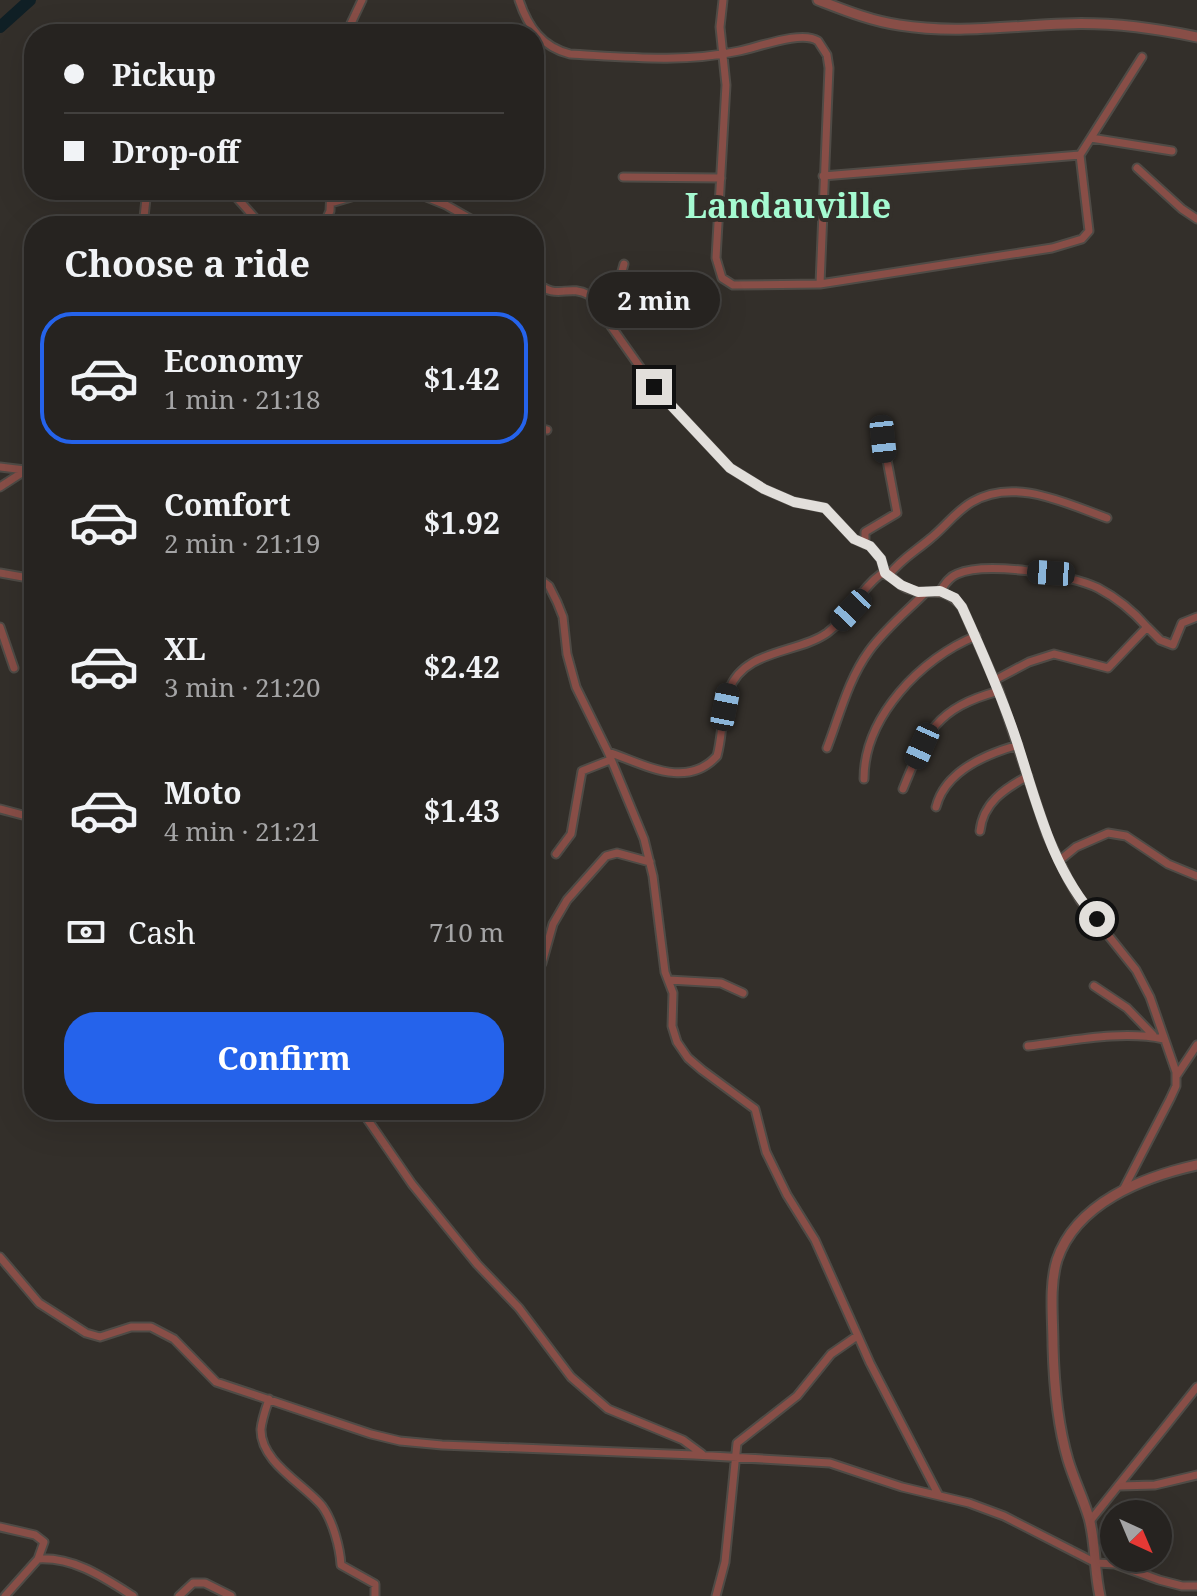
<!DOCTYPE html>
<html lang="en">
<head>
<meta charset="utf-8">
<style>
  :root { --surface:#262320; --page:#2e2b29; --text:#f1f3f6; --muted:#a4a4a5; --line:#42403e; --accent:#2563eb }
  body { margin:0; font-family:"Noto Serif",serif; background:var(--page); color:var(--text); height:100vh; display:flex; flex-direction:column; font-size:30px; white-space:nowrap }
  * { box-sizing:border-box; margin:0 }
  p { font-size:26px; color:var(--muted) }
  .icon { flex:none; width:44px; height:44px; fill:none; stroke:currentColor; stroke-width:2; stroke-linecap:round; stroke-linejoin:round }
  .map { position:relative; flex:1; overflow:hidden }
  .sheet { position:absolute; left:24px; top:216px; width:520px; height:904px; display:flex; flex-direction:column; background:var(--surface); border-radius:32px; box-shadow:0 8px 32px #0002,0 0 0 2px var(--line) }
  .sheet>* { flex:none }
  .top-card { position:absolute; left:24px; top:24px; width:520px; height:176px; border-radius:32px; box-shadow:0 8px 32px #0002,0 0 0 2px var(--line); display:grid; align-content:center; height:176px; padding:0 40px; background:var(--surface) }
  .needle { width:52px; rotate:136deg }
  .fabs { position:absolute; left:1100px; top:1500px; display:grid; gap:16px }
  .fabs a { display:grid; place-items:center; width:72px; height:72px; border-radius:50%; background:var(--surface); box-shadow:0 8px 32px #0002,0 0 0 2px var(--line); font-size:40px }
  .end { position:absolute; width:36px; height:36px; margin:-18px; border:10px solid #e2dfdb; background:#111; box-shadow:0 0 0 4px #111 }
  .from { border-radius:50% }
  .bubble { position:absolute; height:56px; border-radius:28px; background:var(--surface); box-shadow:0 8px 32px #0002,0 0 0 2px var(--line); font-size:26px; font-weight:700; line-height:56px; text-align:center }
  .car { position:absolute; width:24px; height:48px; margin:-24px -12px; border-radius:10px; box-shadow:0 0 6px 2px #0007; background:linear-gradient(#222 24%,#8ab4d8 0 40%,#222 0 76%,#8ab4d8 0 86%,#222 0) }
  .top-card b { display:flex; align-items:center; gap:28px; height:76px; font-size:30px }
  .top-card b+b { border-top:2px solid var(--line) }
  .top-card i { width:20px; height:20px; background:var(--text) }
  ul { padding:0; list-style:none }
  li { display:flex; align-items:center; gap:24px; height:132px; margin:0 16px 12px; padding:0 24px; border:4px solid transparent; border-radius:32px }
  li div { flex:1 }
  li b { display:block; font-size:30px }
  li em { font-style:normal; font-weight:700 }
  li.current { border-color:var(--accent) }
  li>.icon { width:72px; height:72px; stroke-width:1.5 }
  h2 { padding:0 40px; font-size:36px; line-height:96px }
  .pay { display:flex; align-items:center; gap:20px; height:88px; padding:0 40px; font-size:30px }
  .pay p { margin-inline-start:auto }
  .cta { display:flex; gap:16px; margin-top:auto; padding:16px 40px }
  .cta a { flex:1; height:92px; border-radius:32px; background:var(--accent); color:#fff; font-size:32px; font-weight:700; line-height:92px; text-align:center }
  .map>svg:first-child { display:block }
</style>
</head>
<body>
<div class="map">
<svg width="1197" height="1596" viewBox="0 0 1197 1596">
  <rect width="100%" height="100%" fill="#332f2a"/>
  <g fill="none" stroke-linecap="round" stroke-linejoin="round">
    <!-- river -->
    <path stroke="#0f1f25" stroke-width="12" d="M0,27L30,0"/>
    <defs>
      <path id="minor" d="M519,0C528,27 542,47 570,54C626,57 684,63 739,51C759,47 802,30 818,41L827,55L829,68L820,284
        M723,0L720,27L726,85L716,258L722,278L733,285L820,284L1052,248L1082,239L1089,231L1080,155L1142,57
        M261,34L329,32L340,34
        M346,34L362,0
        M1091,138L1172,151
        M1137,168L1182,209L1197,219
        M823,176L1080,155
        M623,177L721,178
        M230,190L262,226
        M409,190L446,205L483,226
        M331,203L375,190
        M143,226L147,190
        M323,226L330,211L331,190
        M534,281C558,302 567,283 589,295L654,387L730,468L764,489L794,502L825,508L854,539L870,546L876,553L881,559L885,573
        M599,310L619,282L624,264
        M534,427L547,430
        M0,467L25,470
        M0,487L34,465
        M865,544V532L897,513L883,439
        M534,570L536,576L549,586L557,602L563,617L567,654L576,687L608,752L644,839L653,876L665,972L673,993L672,1026L677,1042L688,1058L702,1070L755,1109L766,1152L787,1195L815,1240L870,1363L938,1494
        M0,573L34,579
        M889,575C901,559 916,551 931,538C945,527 956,511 972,502C1014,477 1065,503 1107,518
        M940,591C945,584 949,577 957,574C986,561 1070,574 1098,588C1117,598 1133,611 1147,627
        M0,627L14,668
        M995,680L1029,662L1054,654L1108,668L1147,627L1160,640L1173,645L1182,623L1197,617
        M827,748C840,714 848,680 869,651C885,629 907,611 926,592
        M608,752C644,764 686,790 717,756C723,735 721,711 729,690C744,649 797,654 827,633C850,616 860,589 881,574C893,574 897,585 908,589C931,598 942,583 962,607L999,691L1047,835L1068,879L1080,900L1136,970L1150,997L1176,1072V1086L1170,1099L1123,1190
        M864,779C864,717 921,658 976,636
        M903,789C926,732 936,708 999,691
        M936,807C945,771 986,754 1018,745
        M0,809L34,818
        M980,831C983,803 1004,789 1028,776
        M556,854L571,834L582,771L610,760
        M1060,860L1076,847L1108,833L1126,836L1168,864L1197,876
        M534,976L542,963L553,924L567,900L606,856L617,853L650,862
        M669,980L721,983L743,993
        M1094,986L1127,1008L1153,1035
        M1028,1046C1072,1041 1121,1030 1164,1039
        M1177,1075L1197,1045
        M361,1110L412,1184L477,1264L519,1308L571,1377L608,1409L683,1440L702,1454
        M0,1257L39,1303L86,1333L100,1337L131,1327H151L174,1339L216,1382L371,1434L400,1441L442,1445L694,1455L830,1463L902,1487L969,1503L1004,1516L1096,1563L1115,1564L1159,1580L1182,1586H1197
        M269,1399C266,1408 262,1419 261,1429C260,1462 304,1484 322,1506C333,1521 340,1548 341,1565L375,1584V1596
        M1119,1486L1155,1485L1197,1475
        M1090,1521L1197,1387
        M0,1527L35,1535L44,1542L38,1559L5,1596
        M38,1559C74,1557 103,1577 133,1596
        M179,1596L193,1583H205L231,1596
        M716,1596L725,1562L737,1443L797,1396L831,1354L857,1336"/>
      <path id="tertiary" d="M818,0C844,10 871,21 899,25C954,34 1009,26 1064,24C1108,22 1154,28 1197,37
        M1100,1596C1094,1571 1096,1543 1089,1518C1083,1498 1074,1480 1068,1460C1057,1423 1054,1384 1053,1346C1053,1318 1049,1286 1057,1260C1076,1203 1143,1177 1197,1165"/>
    </defs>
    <!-- minor casing -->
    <use href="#minor" stroke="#4f4b46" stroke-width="11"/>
    <!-- tertiary casing -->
    <use href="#tertiary" stroke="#4f4b46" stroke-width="13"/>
    <!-- minor -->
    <use href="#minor" stroke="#884e47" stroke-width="7"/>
    <!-- tertiary -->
    <use href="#tertiary" stroke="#884e47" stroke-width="9"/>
  </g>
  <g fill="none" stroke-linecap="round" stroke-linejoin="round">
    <!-- route -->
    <path stroke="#e2dfdb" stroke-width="10" d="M654,387L730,468L764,489L794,502L825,508L854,539L870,546L881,559L885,573L901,585L918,592L940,591L955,598L962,607C982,651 1002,696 1017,742C1037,804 1052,870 1097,919"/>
  </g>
  <g text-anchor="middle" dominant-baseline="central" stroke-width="8" stroke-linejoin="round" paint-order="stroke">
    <!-- district labels -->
    <g font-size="34" font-weight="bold" fill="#a5fad1" stroke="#332f2a">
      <text x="788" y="205">Landauville</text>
    </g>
  </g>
</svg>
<div class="fabs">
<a><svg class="needle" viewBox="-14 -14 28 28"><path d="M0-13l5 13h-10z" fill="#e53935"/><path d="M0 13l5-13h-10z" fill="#a4a4a5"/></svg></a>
</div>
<i class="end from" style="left:1097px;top:919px"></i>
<i class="end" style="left:654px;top:387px"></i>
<div class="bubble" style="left:588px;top:272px;width:132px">2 min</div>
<i class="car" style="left:883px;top:439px;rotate:174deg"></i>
<i class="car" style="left:1051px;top:573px;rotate:274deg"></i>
<i class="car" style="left:851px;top:610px;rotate:223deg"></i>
<i class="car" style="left:725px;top:707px;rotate:11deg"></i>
<i class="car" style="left:922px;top:746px;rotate:204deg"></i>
<div class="top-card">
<b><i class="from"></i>Pickup</b>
<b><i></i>Drop-off</b>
</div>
<section class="sheet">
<h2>Choose a ride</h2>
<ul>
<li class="current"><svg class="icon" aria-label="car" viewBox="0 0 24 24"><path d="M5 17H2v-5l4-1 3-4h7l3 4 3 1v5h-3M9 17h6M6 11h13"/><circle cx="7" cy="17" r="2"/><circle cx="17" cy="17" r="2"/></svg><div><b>Economy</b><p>1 min · 21:18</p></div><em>$1.42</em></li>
<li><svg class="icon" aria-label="car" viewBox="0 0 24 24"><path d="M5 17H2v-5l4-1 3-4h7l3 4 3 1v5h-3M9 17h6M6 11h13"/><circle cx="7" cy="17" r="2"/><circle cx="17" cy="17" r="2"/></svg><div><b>Comfort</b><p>2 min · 21:19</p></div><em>$1.92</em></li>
<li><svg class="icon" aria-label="car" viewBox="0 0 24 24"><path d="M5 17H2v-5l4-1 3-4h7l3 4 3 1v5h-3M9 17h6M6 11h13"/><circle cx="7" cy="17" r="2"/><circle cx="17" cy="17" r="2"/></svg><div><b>XL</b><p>3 min · 21:20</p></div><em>$2.42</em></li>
<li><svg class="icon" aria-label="car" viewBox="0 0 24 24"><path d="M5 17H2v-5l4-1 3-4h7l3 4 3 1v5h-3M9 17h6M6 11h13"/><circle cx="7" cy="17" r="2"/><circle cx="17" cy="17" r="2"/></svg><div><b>Moto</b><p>4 min · 21:21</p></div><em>$1.43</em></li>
</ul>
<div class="pay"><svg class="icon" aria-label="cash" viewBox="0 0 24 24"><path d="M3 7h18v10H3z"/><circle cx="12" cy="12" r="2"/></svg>Cash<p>710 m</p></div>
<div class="cta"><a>Confirm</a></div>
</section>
</div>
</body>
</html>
